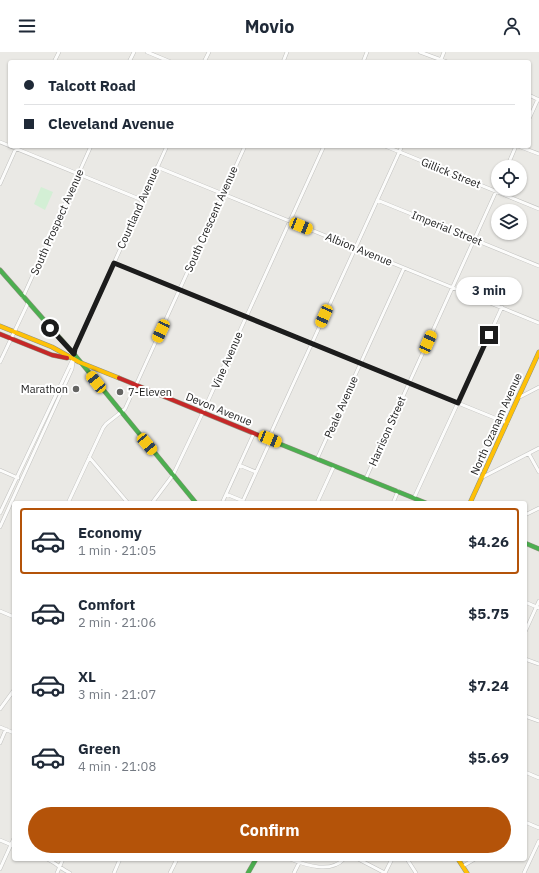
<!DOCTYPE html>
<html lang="en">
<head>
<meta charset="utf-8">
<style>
  :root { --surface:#fff; --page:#f2f2f3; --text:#1f2937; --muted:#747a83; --line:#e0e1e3; --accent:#b45309 }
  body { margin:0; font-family:"IBM Plex Sans",sans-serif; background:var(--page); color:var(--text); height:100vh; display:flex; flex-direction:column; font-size:15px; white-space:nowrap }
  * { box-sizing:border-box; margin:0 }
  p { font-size:13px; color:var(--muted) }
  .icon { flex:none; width:22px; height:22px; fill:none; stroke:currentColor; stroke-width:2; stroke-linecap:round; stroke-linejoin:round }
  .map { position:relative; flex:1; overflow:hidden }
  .sheet { position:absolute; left:12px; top:449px; width:515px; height:360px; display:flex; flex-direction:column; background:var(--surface); border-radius:4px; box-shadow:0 1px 3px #0004 }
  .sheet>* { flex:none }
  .guide { position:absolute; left:8px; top:8px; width:523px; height:88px; border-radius:4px; box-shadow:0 1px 3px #0004; display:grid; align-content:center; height:88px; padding:0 16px; background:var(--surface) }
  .buttons { position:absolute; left:491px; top:108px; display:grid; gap:8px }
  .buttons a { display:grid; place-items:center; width:36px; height:36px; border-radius:50%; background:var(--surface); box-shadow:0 1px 3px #0004; font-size:20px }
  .end { position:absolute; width:18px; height:18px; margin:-9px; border:5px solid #1c1c1c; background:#fff; box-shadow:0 0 0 2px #fff }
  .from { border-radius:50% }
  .bubble { position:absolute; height:28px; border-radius:14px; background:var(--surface); box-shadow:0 1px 3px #0004; font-size:13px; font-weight:800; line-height:28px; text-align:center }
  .car { position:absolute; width:12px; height:24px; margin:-12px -6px; border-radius:5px; box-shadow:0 0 3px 1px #0007; background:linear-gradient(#f5c518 24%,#345 0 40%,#f5c518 0 76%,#345 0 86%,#f5c518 0) }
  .guide b { display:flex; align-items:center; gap:14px; height:38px; font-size:15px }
  .guide b+b { border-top:1px solid var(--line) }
  .guide i { width:10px; height:10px; background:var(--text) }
  ul { padding:7px 0 0; list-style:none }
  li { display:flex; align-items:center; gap:12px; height:66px; margin:0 8px 6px; padding:0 8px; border:2px solid transparent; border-radius:4px }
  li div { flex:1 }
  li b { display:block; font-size:15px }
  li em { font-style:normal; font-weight:800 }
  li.current { border-color:var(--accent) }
  li>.icon { width:36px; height:36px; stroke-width:1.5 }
  .primary-button { display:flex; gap:8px; margin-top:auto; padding:8px 16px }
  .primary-button a { flex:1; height:46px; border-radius:24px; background:var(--accent); color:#fff; font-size:16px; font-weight:800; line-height:46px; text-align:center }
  header { display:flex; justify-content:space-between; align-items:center; height:52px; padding:0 16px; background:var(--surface); font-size:18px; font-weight:800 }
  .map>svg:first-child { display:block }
</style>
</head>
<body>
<header><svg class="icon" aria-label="menu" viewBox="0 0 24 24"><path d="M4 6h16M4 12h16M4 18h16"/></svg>Movio<svg class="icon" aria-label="person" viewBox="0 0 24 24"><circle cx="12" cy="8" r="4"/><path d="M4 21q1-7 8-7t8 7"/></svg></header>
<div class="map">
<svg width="539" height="821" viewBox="0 0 539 821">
  <rect width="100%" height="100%" fill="#eae9e5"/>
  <!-- park -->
  <path fill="#d3efd5" d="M41,135L53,140L45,158L34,152Z"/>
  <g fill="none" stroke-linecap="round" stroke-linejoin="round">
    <defs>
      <path id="street" d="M147,0L171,10
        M420,0L447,10
        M54,10L59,0
        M129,10L134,0
        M204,10L209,0
        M283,10L287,0
        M363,10L367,0
        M440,10L444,0
        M529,43L539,48
        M529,67L538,47
        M0,90L142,148
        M385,94L539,157
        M518,94L539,102
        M157,115L539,271
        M507,115L516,94
        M0,132L17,94
        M377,148L539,214
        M114,211L507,371
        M23,245L91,94
        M0,310L28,251
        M518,346L539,335
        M529,402L539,420
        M89,405L128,451
        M317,407L404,216
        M239,413L256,420
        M0,418L18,426
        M366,426L498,135
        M481,426L539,396
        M226,442L243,449
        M414,446L502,255
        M68,451L103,376L106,372L125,357L245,94
        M152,451L173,423L203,360L324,94
        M222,451L254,381
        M242,451L269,392L270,383L402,94
        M317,451L334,414
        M393,451L398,439
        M0,461L72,309
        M525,463L539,456
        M0,475L72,317L75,297L167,94
        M525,550L539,556
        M0,559L14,565
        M525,580L539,549
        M525,607L539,612
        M0,657L14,638
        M525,664L539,669
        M0,675L14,681
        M0,691L6,677
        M525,720L539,726
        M525,770L539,776
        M0,788L14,794
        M47,807C56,811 61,817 70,821
        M290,807C308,814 331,821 344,807
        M358,807L385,821
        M407,807L416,821
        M463,814L475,807
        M0,817L14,786
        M57,821L63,807
        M114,821L120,807
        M170,821L177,807
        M294,821L299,811
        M385,821L392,807
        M524,821L539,789"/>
      <path id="fast" d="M0,218L74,302L196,451
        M275,390L426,451
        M525,491L539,497
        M248,821L256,807"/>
      <path id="slow" d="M0,274L52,295L79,310L119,326
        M470,451L539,300
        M458,807L467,821"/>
      <path id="jam" d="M0,282L52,303L67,306
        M119,326L275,390"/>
    </defs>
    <!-- street casing -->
    <use href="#street" stroke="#c1c1bf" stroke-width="4"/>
    <!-- fast casing -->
    <use href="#fast" stroke="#90927f" stroke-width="5"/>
    <!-- slow casing -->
    <use href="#slow" stroke="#90927f" stroke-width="5"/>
    <!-- jam casing -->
    <use href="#jam" stroke="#90927f" stroke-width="5"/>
    <!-- street -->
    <use href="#street" stroke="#fcfcfb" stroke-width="3"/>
    <!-- fast -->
    <use href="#fast" stroke="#4caf50" stroke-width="4"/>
    <!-- slow -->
    <use href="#slow" stroke="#ffc107" stroke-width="4"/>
    <!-- jam -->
    <use href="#jam" stroke="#c62828" stroke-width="4"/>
  </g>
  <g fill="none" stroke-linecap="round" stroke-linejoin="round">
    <!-- route -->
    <path stroke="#1c1c1c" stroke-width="5" d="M50,276L74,302L75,297L114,211L458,351L489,283"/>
  </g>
  <!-- markers -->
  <g fill="#646462" stroke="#fff" stroke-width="1.5">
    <circle cx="76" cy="337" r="4"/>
    <circle cx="120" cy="340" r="4"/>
  </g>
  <g text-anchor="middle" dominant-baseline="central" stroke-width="4" stroke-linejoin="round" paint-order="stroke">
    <!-- street labels -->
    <g font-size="11" fill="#1c1c1c" stroke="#fff">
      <text transform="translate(451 121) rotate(22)">Gillick Street</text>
      <text transform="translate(138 156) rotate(-66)">Courtland Avenue</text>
      <text transform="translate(211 167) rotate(-66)">South Crescent Avenue</text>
      <text transform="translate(57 170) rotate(-66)">South Prospect Avenue</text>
      <text transform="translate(447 176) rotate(22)">Imperial Street</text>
      <text transform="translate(359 197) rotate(22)">Albion Avenue</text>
      <text transform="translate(227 308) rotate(-66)">Vine Avenue</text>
      <text transform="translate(341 355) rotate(-66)">Peale Avenue</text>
      <text transform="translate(219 357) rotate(22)">Devon Avenue</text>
      <text transform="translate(496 372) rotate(-66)">North Ozanam Avenue</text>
      <text transform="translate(387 379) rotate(-66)">Harrison Street</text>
    </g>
    <!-- poi labels -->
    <g font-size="11" fill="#1c1c1c" stroke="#fff" text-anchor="end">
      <text x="68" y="337">Marathon</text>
      <text x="128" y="340" text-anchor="start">7-Eleven</text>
    </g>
  </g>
</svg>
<div class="buttons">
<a><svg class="icon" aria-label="locate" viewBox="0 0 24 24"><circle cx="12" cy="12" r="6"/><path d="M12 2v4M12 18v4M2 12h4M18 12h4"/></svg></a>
<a><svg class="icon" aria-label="layers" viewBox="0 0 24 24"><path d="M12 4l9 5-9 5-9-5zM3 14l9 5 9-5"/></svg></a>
</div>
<i class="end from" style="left:50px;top:276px"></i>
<i class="end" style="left:489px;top:283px"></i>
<div class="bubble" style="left:456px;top:225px;width:66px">3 min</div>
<i class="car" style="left:301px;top:174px;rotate:112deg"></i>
<i class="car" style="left:324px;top:264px;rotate:204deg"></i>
<i class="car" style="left:161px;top:279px;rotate:205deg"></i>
<i class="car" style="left:428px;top:290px;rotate:24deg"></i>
<i class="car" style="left:96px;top:330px;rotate:321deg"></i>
<i class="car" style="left:270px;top:387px;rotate:112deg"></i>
<i class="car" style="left:147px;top:392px;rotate:140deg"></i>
<div class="guide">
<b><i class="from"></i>Talcott Road</b>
<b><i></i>Cleveland Avenue</b>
</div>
<section class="sheet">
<ul>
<li class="current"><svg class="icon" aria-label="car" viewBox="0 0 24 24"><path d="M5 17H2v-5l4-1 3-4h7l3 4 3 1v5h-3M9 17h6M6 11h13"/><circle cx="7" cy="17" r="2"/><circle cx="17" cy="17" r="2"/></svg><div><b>Economy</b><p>1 min · 21:05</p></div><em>$4.26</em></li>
<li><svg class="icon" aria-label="car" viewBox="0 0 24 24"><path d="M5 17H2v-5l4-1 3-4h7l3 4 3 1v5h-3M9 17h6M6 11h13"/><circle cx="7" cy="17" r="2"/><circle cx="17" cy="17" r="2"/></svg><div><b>Comfort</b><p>2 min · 21:06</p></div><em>$5.75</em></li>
<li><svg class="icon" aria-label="car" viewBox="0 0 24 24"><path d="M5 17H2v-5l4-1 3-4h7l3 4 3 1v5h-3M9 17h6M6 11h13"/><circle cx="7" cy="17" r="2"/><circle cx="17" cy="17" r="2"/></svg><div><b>XL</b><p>3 min · 21:07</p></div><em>$7.24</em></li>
<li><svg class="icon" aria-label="car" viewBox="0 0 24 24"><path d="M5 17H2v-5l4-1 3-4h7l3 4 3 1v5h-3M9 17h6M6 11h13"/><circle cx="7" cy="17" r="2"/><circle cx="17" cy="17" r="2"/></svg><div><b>Green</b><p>4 min · 21:08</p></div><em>$5.69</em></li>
</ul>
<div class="primary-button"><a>Confirm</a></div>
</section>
</div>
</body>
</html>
